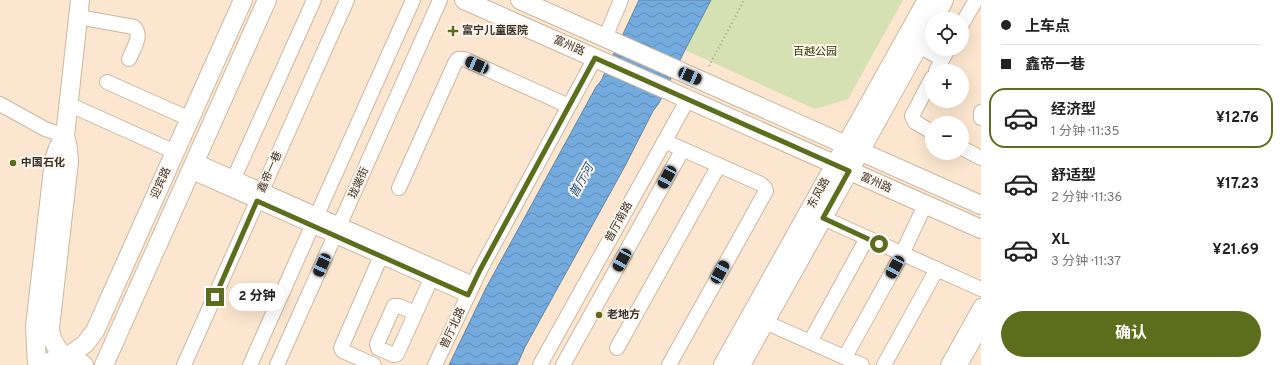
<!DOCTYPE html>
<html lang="zh">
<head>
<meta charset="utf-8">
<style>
  :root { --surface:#fff; --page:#f2f2f2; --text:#222; --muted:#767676; --line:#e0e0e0; --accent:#5c6e1c }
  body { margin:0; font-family:Overpass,"Noto Sans SC",sans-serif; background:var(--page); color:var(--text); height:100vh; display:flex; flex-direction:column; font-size:15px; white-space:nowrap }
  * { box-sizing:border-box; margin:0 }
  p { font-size:13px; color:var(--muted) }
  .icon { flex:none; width:22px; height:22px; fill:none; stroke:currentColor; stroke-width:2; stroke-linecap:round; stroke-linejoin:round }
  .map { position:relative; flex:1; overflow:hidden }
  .panel { display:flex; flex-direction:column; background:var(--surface); width:300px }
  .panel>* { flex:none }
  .hud { display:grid; align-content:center; height:88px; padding:0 20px; background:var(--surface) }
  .buttons { position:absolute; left:925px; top:12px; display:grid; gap:8px }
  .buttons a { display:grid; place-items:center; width:44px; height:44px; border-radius:50%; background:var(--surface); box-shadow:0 4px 16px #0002; font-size:20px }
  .end { position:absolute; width:18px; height:18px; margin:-9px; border:5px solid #5c6e1c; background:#fff; box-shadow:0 0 0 2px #fff }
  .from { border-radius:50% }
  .bubble { position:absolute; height:28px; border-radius:14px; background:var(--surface); box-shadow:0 4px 16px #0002; font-size:13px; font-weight:700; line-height:28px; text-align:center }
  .car { position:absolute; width:12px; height:24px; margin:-12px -6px; border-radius:5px; box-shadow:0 0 3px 1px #0007; background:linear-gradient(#222 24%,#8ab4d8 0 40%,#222 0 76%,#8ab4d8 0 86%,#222 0) }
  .hud b { display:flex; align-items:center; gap:14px; height:38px; font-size:15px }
  .hud b+b { border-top:1px solid var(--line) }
  .hud i { width:10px; height:10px; background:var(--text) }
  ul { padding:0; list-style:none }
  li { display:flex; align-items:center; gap:12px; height:60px; margin:0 8px 6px; padding:0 12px; border:2px solid transparent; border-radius:16px }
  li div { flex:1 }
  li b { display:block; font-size:15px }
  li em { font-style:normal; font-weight:700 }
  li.active { border-color:var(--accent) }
  li>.icon { width:36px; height:36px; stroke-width:1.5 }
  .button { display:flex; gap:8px; margin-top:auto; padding:8px 20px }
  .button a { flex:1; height:46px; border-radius:24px; background:var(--accent); color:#fff; font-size:16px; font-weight:700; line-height:46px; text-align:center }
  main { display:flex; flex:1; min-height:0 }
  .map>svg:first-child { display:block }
</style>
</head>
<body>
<main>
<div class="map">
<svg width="981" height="365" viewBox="0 0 981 365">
  <defs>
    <pattern id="water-waves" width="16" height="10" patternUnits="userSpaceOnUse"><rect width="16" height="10" fill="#74abdf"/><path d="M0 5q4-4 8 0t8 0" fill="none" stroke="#608cb5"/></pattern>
  </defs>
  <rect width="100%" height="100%" fill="#fce6cf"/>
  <!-- park -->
  <path fill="#d5e1b3" d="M711,0H903L848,99L815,109L685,50Z"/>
  <!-- water -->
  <path fill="url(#water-waves)" stroke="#6286a8" d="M639,0H711L685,50L659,103L653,111L625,166L525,347L517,365H449L486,288L596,87L601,81Z"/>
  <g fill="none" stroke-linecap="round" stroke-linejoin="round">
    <defs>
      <path id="minor" d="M78,17L134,27C143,36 133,49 129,59
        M962,24L976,0
        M605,38L621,0
        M919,46L942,59
        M936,71L948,49
        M932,78L912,116L915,122L932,132
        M107,82L190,119
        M0,104L45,129L65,136
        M68,104L175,152
        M981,112V118
        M664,141L761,184L765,188L766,191L669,365
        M962,148L981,158
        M195,161L473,284
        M190,171L468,295
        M234,178L314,0
        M399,188L455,63L458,59H464L569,106
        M823,218L981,289
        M415,313L399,306H394L377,344L378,348L394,355L397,354L431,279
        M765,322L862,365
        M810,342L867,238
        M617,348L719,165
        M845,357L902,254L925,205
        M184,365L347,0
        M250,365L413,0
        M277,365L440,0
        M374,365L343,351L341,348L381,256
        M435,365L480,270L595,58
        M540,365L688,99
        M563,365L683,149
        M884,365L937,269
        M948,365L981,306
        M960,365L981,328"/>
      <path id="major" d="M80,0L65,136L68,148L69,162L50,328C51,341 56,350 67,357L85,344L95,331L243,0
        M464,0L981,229
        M520,0L981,205
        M934,19L944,0
        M37,365L35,327L54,160L58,148L65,136
        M45,365C57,355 72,355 84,365
        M104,365L267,0
        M723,365L927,0
        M741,365L932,22"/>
    </defs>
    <!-- minor casing -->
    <use href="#minor" stroke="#cbb7a0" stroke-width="16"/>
    <!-- major casing -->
    <use href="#major" stroke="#cbb7a0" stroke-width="20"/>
    <!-- path -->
    <path stroke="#ad9c8b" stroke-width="2" stroke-dasharray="1 3" stroke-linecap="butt" d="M709,66L744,0"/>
    <!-- minor -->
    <use href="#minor" stroke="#fff" stroke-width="14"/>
    <!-- major -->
    <use href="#major" stroke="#fff" stroke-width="18"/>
  </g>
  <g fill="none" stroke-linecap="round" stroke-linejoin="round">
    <!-- route -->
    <path stroke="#5c6e1c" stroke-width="5" d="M215,297L257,201L468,295L480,270L595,58L849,171L823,218L879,244"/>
  </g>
  <!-- markers -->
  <g fill="#5c6e1c" stroke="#fff6ed" stroke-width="1.5">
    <path d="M451 25h4v4h4v4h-4v4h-4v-4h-4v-4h4z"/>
    <circle cx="13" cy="163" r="4"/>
    <circle cx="599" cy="315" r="4"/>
  </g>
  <g text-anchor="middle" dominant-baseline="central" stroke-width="4" stroke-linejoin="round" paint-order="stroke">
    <!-- poi labels -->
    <g font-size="11" font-weight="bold" fill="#393027" stroke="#fff6ed" text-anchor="start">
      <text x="462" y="31">富宁儿童医院</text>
      <text x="21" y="163">中国石化</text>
      <text x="607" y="315">老地方</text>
    </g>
    <!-- street labels -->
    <g font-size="11" fill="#393027" stroke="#fff6ed">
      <text transform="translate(569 46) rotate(24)">富州路</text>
      <text transform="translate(270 172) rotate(-66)">鑫帝一巷</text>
      <text transform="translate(161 183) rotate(-66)">迎宾路</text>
      <text transform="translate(359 183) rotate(-66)">珑端街</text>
      <text transform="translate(876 183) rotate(24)">富州路</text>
      <text transform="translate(819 193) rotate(-61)">东风路</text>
      <text transform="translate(619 222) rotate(-61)">普厅南路</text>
      <text transform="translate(453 328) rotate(-65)">普厅北路</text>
    </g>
    <!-- park labels -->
    <g font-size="11" fill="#2c3600" stroke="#fff6ed">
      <text x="815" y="52">百越公园</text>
    </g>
    <!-- water labels -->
    <g font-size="12" font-style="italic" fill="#104c7d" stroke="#fff6ed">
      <text transform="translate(582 181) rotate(-61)">普厅河</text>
    </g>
  </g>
</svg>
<div class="buttons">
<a><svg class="icon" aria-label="locate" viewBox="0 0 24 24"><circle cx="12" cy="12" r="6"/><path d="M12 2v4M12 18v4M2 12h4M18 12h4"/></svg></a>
<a>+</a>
<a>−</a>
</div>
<i class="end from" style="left:879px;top:244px"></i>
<i class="end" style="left:215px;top:297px"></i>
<div class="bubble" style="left:229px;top:283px;width:56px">2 分钟</div>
<i class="car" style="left:477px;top:65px;rotate:294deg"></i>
<i class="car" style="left:690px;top:76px;rotate:114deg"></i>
<i class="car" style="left:667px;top:177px;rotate:209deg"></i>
<i class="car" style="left:622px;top:260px;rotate:209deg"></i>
<i class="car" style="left:322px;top:265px;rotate:204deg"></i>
<i class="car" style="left:895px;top:267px;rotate:209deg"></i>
<i class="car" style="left:720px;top:272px;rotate:29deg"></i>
</div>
<section class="panel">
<div class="hud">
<b><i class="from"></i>上车点</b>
<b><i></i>鑫帝一巷</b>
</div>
<ul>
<li class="active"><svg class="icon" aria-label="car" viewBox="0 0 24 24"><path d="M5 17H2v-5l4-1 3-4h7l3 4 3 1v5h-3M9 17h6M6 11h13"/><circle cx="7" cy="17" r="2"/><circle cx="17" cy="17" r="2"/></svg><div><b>经济型</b><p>1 分钟 · 11:35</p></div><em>¥12.76</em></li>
<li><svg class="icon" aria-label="car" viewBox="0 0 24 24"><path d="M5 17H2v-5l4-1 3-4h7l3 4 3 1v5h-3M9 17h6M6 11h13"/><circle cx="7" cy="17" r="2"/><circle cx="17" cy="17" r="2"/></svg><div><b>舒适型</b><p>2 分钟 · 11:36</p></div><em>¥17.23</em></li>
<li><svg class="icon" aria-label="car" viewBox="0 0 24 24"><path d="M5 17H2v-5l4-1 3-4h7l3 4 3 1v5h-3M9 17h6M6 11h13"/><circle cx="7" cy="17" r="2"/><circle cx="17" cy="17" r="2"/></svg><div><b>XL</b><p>3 分钟 · 11:37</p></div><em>¥21.69</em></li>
</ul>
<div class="button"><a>确认</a></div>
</section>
</main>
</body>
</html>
